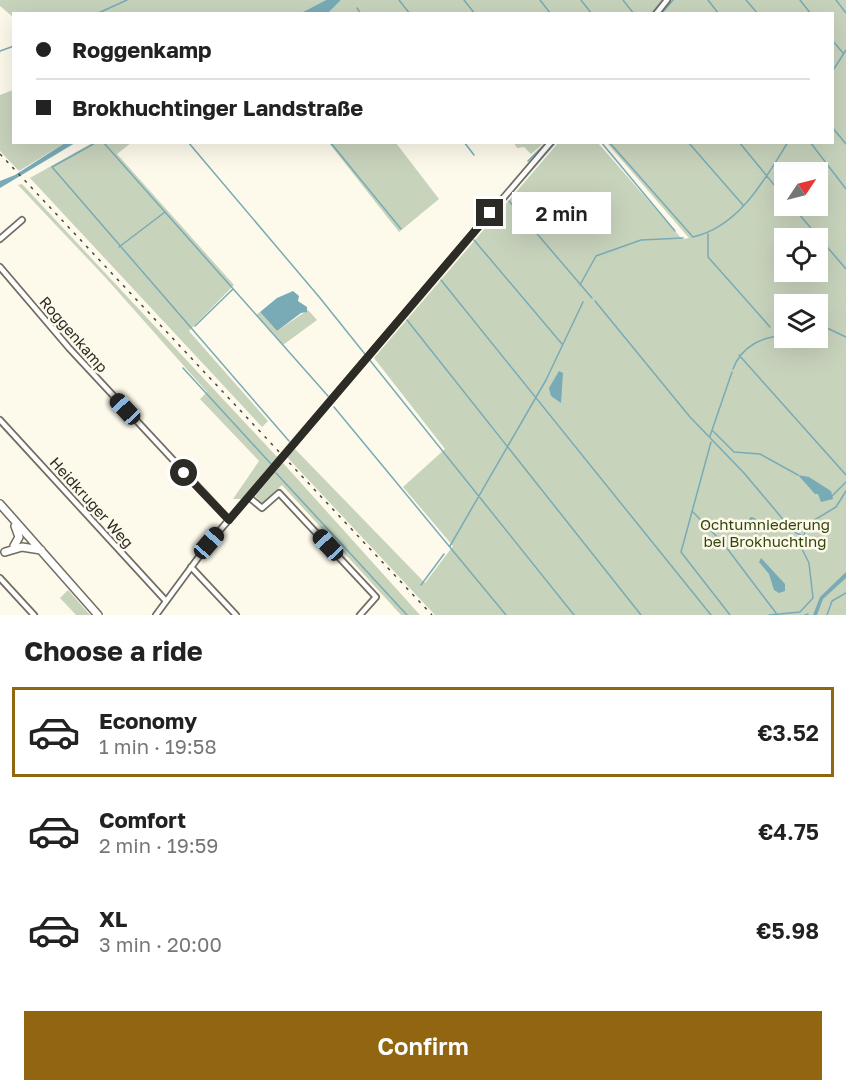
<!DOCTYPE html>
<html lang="en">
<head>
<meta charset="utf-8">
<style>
  :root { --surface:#fff; --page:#f6f6f6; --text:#222; --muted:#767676; --line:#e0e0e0; --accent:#926611 }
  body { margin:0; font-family:"Golos Text",sans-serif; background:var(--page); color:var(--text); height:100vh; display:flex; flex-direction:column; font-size:22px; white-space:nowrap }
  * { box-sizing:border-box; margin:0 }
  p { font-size:20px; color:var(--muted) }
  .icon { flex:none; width:33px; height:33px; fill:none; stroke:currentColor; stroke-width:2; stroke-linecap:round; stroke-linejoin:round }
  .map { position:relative; height:615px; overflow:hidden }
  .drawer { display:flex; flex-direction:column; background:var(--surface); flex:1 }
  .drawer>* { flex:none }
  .top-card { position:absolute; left:12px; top:12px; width:822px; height:132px; border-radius:0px; box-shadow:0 6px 24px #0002; display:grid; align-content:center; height:132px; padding:0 24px; background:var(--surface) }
  .needle { width:39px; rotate:55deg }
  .controls { position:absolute; left:774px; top:162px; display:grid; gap:12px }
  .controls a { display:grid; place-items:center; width:54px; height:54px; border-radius:0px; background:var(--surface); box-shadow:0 6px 24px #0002; font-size:30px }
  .end { position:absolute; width:27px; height:27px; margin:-14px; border:8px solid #2d2b26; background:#fff; box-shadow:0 0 0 3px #fff }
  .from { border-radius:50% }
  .bubble { position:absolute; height:42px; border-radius:0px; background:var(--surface); box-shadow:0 6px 24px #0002; font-size:20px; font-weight:600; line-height:42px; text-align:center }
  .car { position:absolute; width:18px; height:36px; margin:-18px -9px; border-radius:8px; box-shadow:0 0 4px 2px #0007; background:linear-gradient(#222 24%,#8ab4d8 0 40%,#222 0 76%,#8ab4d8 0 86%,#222 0) }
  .top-card b { display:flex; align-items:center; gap:21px; height:57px; font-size:22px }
  .top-card b+b { border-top:2px solid var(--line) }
  .top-card i { width:15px; height:15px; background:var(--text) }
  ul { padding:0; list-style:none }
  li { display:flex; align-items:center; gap:18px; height:90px; margin:0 12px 9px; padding:0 12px; border:3px solid transparent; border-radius:0px }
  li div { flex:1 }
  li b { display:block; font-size:22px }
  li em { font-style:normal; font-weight:600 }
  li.active { border-color:var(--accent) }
  li>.icon { width:54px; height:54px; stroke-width:1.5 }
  h2 { padding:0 24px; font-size:27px; line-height:72px }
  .button { display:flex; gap:12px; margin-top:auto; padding:12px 24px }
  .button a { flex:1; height:69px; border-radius:0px; background:var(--accent); color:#fff; font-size:24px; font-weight:600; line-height:69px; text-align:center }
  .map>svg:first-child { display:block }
</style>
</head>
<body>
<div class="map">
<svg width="846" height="615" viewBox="0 0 846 615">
  <rect width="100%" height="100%" fill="#fdf9eb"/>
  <!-- green -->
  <path fill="#c8d3bc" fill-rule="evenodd" d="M0,0H326L301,13L14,14L13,17L0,6Z
    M341,0H846V615H435L287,457L295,449L425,583L453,546L403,487L445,449L374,358L558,143H598L682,239L689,238L607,143L832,142V14L328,13ZM784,172H818V206H784ZM784,238H818V272H784ZM784,304H818V338H784Z
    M13,90L14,142L65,143L19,171L0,151V95Z
    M92,143H131L117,154L234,285L189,331L268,421L262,427L30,178Z
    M329,143H396L439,199L399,232Z
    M514,143H544L531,154L524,147L517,148Z
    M22,184L279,459L245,499H233L259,461L200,399L207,392L105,277L18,185Z
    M308,310L317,320L283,345L256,315L260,312L277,331Z
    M283,463L420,615H401L282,485L262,503L255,496Z
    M68,590L90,615H76L60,598Z"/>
  <!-- water -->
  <path fill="#78abb6" d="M326,0H341L328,13H301Z
    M65,143H75L0,188V181L15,175Z
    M293,291L299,296L298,301L307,307V312L301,313L277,331L260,312L277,298Z
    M559,371L563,373L561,403L551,396L549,388Z
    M798,475L809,477L831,491L833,499L821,502L818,494H815Z
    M751,517L755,518L758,530L756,534L743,525Z
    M761,558L785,584V591L779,593L774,590L769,574L759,562Z
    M846,572V578L823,599L817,615H813L820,597Z"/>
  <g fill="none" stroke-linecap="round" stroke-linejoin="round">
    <!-- stream -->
    <path stroke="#78abb6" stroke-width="1.5" d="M399,0L410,14
      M464,0L475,14
      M540,0L551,14
      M581,0L592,14
      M623,0L634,14
      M708,0L719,14
      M746,0L758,14
      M800,0L811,14
      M836,0L846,13
      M357,8L361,14
      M96,14L127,0
      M651,14L663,0
      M661,14L673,0
      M832,40L843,53
      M0,51L14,46
      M832,72L846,50
      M832,127L846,144
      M97,142L52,167L289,441
      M103,142L328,396
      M188,142L320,298L574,615
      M330,142L401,229
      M464,142L474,155
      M601,142L675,231
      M609,142L693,237C739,227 765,179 788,142
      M688,142L743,205
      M739,142L784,197
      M810,142L846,189
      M528,161L547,142
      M509,201L592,298
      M792,206L846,269
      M495,212L556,142
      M708,234V257L770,327
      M474,240L562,344
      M119,247L165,212
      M441,280L711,615
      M580,285L596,256L641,240L683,238
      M595,301L690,417L744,473L792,530L805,538
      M407,320L641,615
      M195,326L233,289
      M818,329L825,327L846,337
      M739,355L846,475
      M183,368L272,465
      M733,369C741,347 762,336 784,336
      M334,407L506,615
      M713,431L734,452L760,454L798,475
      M710,436L732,372
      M711,442L681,552L730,615
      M276,473L407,615
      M832,496L846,482
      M693,512L723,543L776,613
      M450,546L546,380L583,302
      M421,585L444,554
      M769,615L800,612L813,598L809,563L802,549L806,525L836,507L846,491
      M805,615L808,614
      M827,615L832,601L846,593"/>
    <defs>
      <path id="minor" d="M656,14L667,0
        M0,239L22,220
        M0,267L69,348L229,520
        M0,420L166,601
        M250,498L262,508L279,493L376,597L360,615
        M191,567L236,615
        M0,578L34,615
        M156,615L209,543L551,142"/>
      <path id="secondary" d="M0,504L98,615
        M14,546L19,537L15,526
        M5,552L22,547L41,550"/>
    </defs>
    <!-- minor casing -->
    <use href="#minor" stroke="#716d61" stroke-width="8"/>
    <!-- secondary casing -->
    <use href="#secondary" stroke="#716d61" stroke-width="10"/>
    <!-- minor -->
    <use href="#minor" stroke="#fff" stroke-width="4.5"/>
    <!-- secondary -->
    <use href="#secondary" stroke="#fff" stroke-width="7"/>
    <!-- rail -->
    <path stroke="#484640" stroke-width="1.5" stroke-dasharray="3 6" stroke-linecap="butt" d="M0,154L432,615"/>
  </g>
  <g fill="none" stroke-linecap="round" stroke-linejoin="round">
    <!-- route -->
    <path stroke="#2d2b26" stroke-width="8" d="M184,473L229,520L490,213"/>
  </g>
  <g text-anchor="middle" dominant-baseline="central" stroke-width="5" stroke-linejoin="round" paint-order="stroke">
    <!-- street labels -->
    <g font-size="15" fill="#2d2b26" stroke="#fdf9eb">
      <text transform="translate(74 334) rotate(49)">Roggenkamp</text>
      <text transform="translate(92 502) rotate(48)">Heidkruger Weg</text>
    </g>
    <!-- park labels -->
    <g font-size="15" fill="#31470c" stroke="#fdf9eb">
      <text x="765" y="524">Ochtumniederung<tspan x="765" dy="17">bei Brokhuchting</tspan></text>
    </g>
  </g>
</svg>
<div class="controls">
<a><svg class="needle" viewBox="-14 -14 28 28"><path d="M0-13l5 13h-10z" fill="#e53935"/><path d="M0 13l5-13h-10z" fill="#767676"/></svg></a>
<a><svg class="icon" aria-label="locate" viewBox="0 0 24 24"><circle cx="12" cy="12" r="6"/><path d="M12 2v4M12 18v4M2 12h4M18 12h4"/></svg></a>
<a><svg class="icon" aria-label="layers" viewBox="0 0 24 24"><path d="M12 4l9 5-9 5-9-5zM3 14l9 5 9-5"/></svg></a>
</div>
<i class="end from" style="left:184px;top:473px"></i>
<i class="end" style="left:490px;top:213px"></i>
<div class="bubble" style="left:512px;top:192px;width:99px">2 min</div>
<i class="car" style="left:125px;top:409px;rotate:317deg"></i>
<i class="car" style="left:209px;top:543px;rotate:41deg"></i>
<i class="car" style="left:328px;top:545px;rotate:317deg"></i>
<div class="top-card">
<b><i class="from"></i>Roggenkamp</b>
<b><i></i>Brokhuchtinger Landstraße</b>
</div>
</div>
<section class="drawer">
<h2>Choose a ride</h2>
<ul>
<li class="active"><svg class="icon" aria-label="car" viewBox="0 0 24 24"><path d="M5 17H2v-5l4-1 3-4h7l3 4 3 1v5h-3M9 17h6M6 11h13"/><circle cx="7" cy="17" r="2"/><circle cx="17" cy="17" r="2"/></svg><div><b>Economy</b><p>1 min · 19:58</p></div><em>€3.52</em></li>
<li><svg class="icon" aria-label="car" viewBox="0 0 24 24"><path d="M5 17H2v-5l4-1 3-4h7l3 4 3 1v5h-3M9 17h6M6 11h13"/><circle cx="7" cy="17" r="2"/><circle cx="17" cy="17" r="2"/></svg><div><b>Comfort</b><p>2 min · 19:59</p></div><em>€4.75</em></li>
<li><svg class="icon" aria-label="car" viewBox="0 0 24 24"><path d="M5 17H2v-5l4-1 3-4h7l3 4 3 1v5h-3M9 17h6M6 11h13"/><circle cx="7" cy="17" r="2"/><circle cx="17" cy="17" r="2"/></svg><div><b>XL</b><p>3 min · 20:00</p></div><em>€5.98</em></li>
</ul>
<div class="button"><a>Confirm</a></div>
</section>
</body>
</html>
